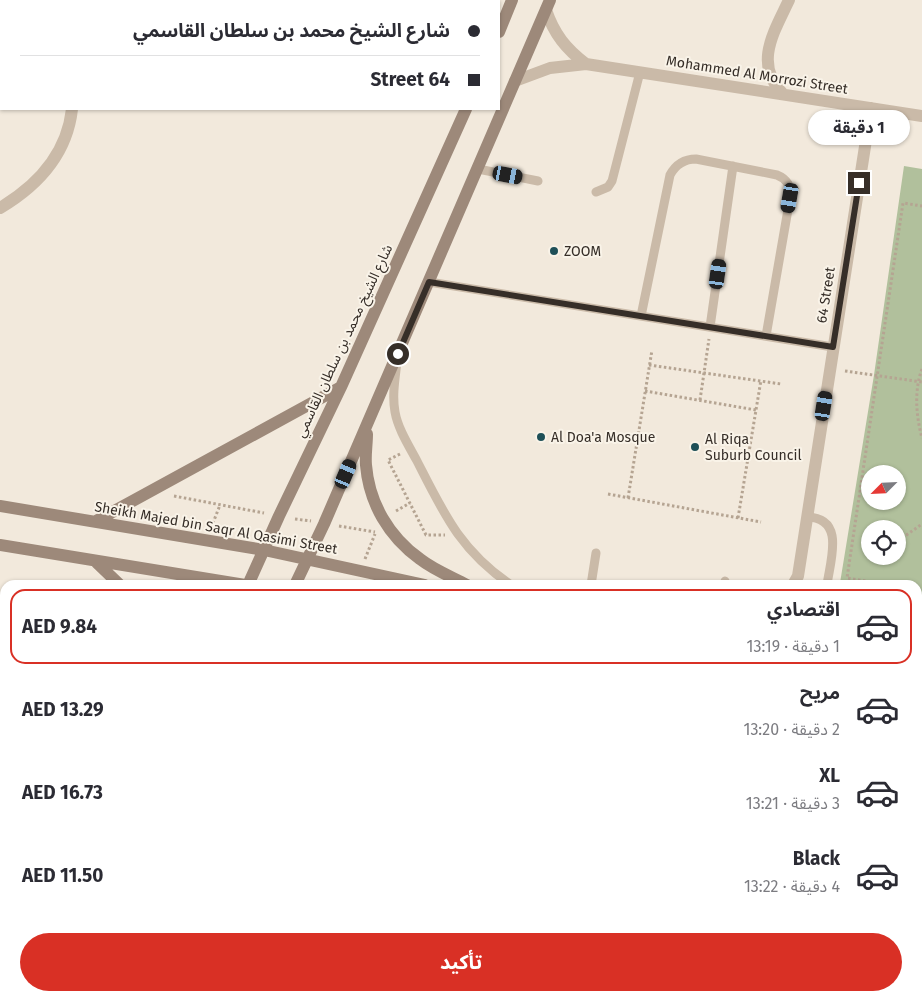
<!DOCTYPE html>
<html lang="ar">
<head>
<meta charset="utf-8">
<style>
  :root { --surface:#fff; --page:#f2f2f3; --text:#2b2b33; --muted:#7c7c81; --line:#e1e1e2; --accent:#d93025 }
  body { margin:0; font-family:"Fira Sans","Noto Sans Arabic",sans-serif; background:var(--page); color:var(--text); direction:rtl; height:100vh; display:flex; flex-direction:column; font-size:19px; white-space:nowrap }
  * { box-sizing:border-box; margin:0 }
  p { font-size:16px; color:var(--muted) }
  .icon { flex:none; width:28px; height:28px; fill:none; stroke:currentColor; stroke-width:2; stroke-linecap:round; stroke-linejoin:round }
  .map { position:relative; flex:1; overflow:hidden; direction:ltr }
  .details { position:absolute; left:0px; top:580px; width:922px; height:421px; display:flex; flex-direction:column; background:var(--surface); border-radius:15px 15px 0 0; box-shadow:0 1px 4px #0004; direction:rtl }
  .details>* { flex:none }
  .top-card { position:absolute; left:0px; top:0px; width:500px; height:110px; box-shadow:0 1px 4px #0004; direction:rtl; display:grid; align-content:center; height:110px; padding:0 20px; background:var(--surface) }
  .needle { width:32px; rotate:246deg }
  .tools { position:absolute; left:861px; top:465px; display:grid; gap:10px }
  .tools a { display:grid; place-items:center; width:45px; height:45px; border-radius:50%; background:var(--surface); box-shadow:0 1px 4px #0004; font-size:25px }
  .end { position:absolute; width:22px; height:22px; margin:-11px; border:6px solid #362e28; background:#fff; box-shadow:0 0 0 2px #fff }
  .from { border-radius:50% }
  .bubble { position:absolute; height:35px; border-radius:18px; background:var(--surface); box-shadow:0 1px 4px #0004; font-size:16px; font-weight:700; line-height:35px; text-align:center; direction:rtl }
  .car { position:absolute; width:15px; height:30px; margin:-15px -8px; border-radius:6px; box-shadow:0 0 4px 1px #0007; background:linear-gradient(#222 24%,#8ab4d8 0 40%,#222 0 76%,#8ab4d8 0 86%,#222 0) }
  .top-card b { display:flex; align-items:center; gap:18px; height:48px; font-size:19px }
  .top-card b+b { border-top:1px solid var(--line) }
  .top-card i { width:12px; height:12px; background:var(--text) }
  ul { padding:9px 0 0; list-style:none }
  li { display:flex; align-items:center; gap:15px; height:75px; margin:0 10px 8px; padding:0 10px; border:2px solid transparent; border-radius:15px }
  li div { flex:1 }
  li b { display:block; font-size:19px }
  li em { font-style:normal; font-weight:700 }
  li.selected { border-color:var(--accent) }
  li>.icon { width:45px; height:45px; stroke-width:1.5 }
  .primary-button { display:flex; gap:10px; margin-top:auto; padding:10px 20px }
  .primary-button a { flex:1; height:58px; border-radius:30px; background:var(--accent); color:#fff; font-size:20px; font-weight:700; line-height:58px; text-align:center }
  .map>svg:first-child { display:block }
</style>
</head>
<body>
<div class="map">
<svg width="922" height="1001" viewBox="0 0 922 1001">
  <rect width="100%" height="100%" fill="#f2e9dc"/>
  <!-- green -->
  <path fill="#b1c09c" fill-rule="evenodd" d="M904,166L922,169V596H918V585H853L840,583L874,375ZM870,474H898V501H870ZM870,529H898V556H870Z"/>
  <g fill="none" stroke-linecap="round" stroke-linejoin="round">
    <!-- path -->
    <path stroke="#b5a492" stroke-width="3" stroke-dasharray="2.5 2.5" stroke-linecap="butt" d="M649,365L781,384
      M922,369C914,390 916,416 922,438
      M845,371L922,382
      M645,391L756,410
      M700,400L709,339
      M400,454L388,460L426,535H445
      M608,494L761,522
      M174,496L264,513
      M628,498L652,350
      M396,511L410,503
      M738,518L761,380
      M295,519L311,521
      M339,526L375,532
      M211,528L220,505
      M898,541L922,524
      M365,559L375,534
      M890,585L847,578L903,203L922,206
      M918,590H922"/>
    <!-- lane -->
    <path stroke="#cabaa8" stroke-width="9" d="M478,169L538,181
      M596,192L608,187L612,181L640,72
      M429,282L833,347
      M641,316L670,175C676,164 684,159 696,159L777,175C787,179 792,187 790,198L766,336
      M710,327L733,166
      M397,362C395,379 392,396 395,412C398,429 409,446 417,461C444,514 460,550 511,585
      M807,517C846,518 830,561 827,585
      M591,585L596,553
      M724,585L725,581
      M918,624H922"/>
    <!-- street -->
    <path stroke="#cabaa8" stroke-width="12" d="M211,0L219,1
      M85,1V0
      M266,1L267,0
      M546,10C554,34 566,49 586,64
      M515,81L550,68L586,64L922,116
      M783,94C753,64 774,32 789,0
      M0,208C37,186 67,154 72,109
      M793,585L798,576L871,108
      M918,916L922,917
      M918,979L922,981
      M144,996L147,1001
      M354,1001L356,996
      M580,1001L582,996
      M793,1001L795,996"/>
    <!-- secondary -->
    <path stroke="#9d897a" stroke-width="12" d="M499,32L512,0
      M367,434C367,444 365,455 366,465C369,503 389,537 420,559C434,570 452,577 467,585
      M0,506L264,550L425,585
      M96,521L341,387
      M0,545L245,585
      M95,561L120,585
      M248,585L279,516L341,387L466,109
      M295,585L324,524L550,0
      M918,660H922
      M918,695L922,696
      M66,1001L68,996
      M108,1001L110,996"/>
  </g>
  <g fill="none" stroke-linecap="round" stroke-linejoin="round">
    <!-- route -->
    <path stroke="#362e28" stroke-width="6" d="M398,354L429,282L833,347L859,183"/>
  </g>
  <!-- markers -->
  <g fill="#1e4f57" stroke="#f9f3e8" stroke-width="2">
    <circle cx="554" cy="251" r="5"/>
    <circle cx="541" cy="437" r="5"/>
    <circle cx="695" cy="447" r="5"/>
  </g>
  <g text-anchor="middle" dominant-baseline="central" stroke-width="4" stroke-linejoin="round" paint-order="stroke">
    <!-- street labels -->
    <g font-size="14" fill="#362e28" stroke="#f9f3e8">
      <text transform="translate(757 75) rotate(9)">Mohammed Al Morrozi Street</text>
      <text transform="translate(826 295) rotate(-81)">64 Street</text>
      <text transform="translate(344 341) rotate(-65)">شارع الشيخ محمد بن سلطان القاسمي</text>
      <text transform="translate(216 528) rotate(10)">Sheikh Majed bin Saqr Al Qasimi Street</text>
    </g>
    <!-- poi labels -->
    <g font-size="14" fill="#362e28" stroke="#f9f3e8" text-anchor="start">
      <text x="564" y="251">ZOOM</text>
      <text x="551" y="437">Al Doa'a Mosque</text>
      <text x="705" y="439">Al Riqa<tspan x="705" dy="16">Suburb Council</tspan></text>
    </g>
  </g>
</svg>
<div class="tools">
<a><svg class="needle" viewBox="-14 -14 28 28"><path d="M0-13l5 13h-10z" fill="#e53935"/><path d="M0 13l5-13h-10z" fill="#7c7c81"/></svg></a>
<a><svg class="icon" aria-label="locate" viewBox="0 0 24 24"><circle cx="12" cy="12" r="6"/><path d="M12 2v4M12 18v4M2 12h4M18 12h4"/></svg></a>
</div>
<i class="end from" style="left:398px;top:354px"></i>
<i class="end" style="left:859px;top:183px"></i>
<div class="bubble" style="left:808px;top:110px;width:102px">1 دقيقة</div>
<i class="car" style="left:508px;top:175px;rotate:101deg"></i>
<i class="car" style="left:790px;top:198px;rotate:190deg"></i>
<i class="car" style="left:718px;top:274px;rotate:8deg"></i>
<i class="car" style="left:824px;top:406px;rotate:9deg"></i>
<i class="car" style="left:346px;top:474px;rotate:23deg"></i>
<div class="top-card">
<b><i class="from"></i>شارع الشيخ محمد بن سلطان القاسمي</b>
<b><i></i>64 Street</b>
</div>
<section class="details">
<ul>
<li class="selected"><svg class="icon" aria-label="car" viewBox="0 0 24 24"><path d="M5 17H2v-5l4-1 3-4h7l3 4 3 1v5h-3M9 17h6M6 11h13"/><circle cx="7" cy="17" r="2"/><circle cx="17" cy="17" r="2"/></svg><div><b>اقتصادي</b><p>1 دقيقة · 13:19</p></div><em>AED 9.84</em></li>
<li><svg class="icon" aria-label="car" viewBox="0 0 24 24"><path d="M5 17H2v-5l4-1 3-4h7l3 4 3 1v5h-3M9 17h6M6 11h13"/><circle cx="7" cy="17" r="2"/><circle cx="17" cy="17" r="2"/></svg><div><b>مريح</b><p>2 دقيقة · 13:20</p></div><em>AED 13.29</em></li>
<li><svg class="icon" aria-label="car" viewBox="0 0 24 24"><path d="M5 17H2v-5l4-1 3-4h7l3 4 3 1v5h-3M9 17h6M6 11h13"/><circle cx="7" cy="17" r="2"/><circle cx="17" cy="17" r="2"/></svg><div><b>XL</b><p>3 دقيقة · 13:21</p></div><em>AED 16.73</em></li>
<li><svg class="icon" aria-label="car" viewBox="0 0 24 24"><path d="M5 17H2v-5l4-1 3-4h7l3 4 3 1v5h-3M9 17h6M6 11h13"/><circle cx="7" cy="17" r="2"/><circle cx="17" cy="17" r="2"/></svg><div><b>Black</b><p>4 دقيقة · 13:22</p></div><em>AED 11.50</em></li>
</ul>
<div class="primary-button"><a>تأكيد</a></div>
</section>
</div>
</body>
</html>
